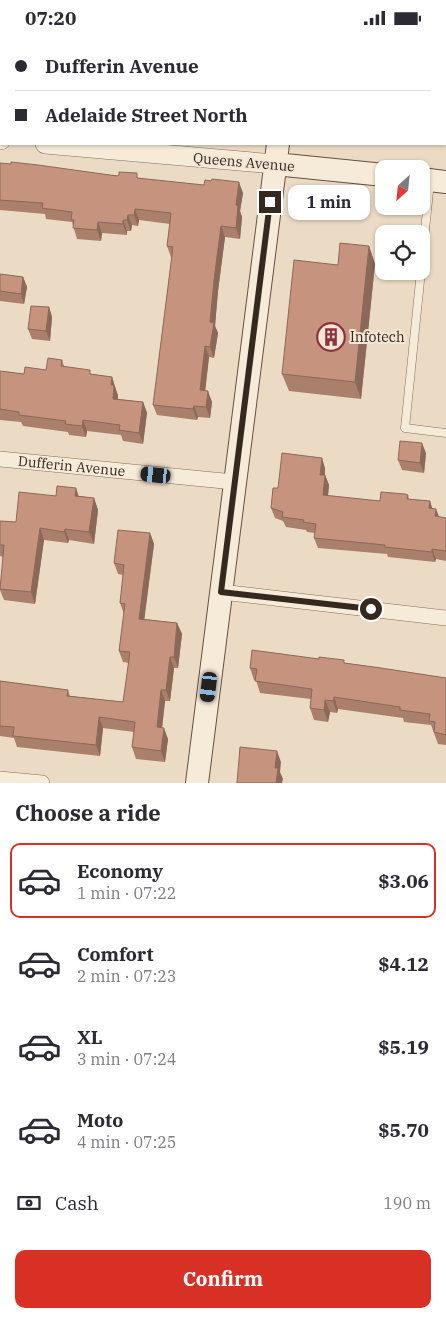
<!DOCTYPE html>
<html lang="en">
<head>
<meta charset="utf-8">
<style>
  :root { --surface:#fff; --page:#f2f2f3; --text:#2b2b33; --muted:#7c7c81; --line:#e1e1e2; --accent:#d93025 }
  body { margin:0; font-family:"IBM Plex Serif",serif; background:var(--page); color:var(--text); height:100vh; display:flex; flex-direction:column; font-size:19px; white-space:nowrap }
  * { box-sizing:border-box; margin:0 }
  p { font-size:16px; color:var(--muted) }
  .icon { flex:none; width:28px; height:28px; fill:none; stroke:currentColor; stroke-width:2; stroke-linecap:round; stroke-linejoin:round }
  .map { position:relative; height:748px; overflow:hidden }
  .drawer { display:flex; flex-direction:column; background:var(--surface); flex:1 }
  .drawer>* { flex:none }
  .hud { position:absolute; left:0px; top:0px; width:446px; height:110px; box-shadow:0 1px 4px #0004; display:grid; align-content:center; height:110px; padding:0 15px; background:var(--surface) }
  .needle { width:32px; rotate:207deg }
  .controls { position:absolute; left:375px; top:125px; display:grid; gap:10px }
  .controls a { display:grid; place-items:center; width:55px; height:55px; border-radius:10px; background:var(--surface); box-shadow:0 1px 4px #0004; font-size:25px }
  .end { position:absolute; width:22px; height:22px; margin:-11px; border:6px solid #35281f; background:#fff; box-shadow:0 0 0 2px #fff }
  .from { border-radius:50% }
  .bubble { position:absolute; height:35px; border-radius:10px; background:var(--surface); box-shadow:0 1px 4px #0004; font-size:16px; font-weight:700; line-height:35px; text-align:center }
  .car { position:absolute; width:15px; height:30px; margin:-15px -8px; border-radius:6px; box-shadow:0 0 4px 1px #0007; background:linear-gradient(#222 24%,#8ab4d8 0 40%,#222 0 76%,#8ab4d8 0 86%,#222 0) }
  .hud b { display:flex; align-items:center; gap:18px; height:48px; font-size:19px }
  .hud b+b { border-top:1px solid var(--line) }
  .hud i { width:12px; height:12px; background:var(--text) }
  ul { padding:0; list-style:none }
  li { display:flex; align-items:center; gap:15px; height:75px; margin:0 10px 8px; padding:0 5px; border:2px solid transparent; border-radius:10px }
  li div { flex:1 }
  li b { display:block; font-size:19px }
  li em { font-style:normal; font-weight:700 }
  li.current { border-color:var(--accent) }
  li>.icon { width:45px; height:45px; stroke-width:1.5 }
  h2 { padding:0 15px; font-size:22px; line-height:60px }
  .pay { display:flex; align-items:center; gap:12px; height:55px; padding:0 15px; font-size:19px }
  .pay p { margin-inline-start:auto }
  .button { display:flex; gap:10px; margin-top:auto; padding:10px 15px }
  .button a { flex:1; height:58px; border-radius:10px; background:var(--accent); color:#fff; font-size:20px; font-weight:700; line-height:58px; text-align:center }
  .status { display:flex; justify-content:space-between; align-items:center; height:35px; padding:0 25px; background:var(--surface); direction:ltr }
  .status svg { height:14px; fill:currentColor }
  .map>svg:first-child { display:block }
</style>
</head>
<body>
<div class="status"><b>07:20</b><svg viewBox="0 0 49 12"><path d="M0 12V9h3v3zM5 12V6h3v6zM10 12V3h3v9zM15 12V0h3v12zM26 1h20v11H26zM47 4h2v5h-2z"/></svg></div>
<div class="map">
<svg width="446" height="748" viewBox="0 0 446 748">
  <rect width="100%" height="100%" fill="#ebdbc5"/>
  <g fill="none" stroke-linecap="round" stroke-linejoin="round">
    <defs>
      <path id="service" d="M231,0L242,1
        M64,1V0
        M421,233L430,147
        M421,236L405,393L446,398"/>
      <g id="minor">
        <path id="s1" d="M0,424L234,447"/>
        <path d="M221,557L446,583"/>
        <path d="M0,744L42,748"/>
      </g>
      <path id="tertiary" d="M0,105H1
        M45,109L275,129"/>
      <path id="secondary" d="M294,1V0
        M275,129L384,140
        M421,144L446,147
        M197,748L278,109"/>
    </defs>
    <!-- service casing -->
    <use href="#service" stroke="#846d5d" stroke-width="9"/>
    <!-- minor casing -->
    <use href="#minor" stroke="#846d5d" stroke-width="16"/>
    <!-- tertiary casing -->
    <use href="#tertiary" stroke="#846d5d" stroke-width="20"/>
    <!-- secondary casing -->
    <use href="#secondary" stroke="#664f40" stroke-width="24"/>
    <!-- service -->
    <use href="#service" stroke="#f6ead8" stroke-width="8"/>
    <!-- minor -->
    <use href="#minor" stroke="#f6ead8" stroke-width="15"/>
    <!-- tertiary -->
    <use href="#tertiary" stroke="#f6ead8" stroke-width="19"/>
    <!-- secondary -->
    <use href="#secondary" stroke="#f6ead8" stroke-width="22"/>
  </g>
  <!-- wall -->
  <path fill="#aa7f6c" d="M445,52H446V104H445Z
    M0,128L139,143L243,158L240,176L242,182L240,204L225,202L218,256L215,291L218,298L214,323L209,322L205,356L212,367L210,383L198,382L197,385L157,380L153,370L172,222H171L167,211L170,189L139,185L138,191L132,190L131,196H127V200L102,198L101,206L77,204L72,187L46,184L45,179L0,175Z
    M369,211L375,229L361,364L289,356L282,339L338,230Z
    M0,239L23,242L27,252L24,269L0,266Z
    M49,272L52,282L50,306L32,304L28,294Z
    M62,325L64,331L92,339L112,342L118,361V364L143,367L147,378L143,409L123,406L121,400L87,396L86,402L69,400L68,397L23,391L21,387L0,385V336L24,339L46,335Z
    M426,418L424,438L402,435L398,425Z
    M325,433V440L329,450L328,461L380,466L408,460L409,464L430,466L432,474L439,482L446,483V526L436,524L435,527L388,522L387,519L318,513L314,503L315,498L307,497L306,495L286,492L283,486L275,483L271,473L278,453Z
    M56,461H79L94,463L98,475L94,509L69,505L68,508L44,505L35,569L4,565L0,555L3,522L0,521V486L16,487Z
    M150,498L154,509L144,584L177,588L182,599L178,633H174L170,666H165L162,692L168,704L165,727L136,724L132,712L134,697L103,693L100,721L17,712L14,703L0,701V646L68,655L70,661L123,667L129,628L123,627L119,616L124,579L120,568L123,540L118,539L114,528Z
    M346,628L446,643V710L438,709L431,690L404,687L403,683L338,674L337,678L330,677L328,687L314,685L310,673L311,664L260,658L256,645H254L250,633Z"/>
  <!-- shaded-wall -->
  <path fill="#8b6858" d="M239,147L243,158L240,176L242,182L240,204L236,193V170Z
    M135,174L139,185L138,191L134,180Z
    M128,180L132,190L131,196L127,185Z
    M123,185L127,196V200L123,189Z
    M98,187L102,198L101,206L97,195Z
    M221,191L225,202L218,256L215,291L218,298L214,323L210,312V287L214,245Z
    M369,211L375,229L361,364L355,347Z
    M23,242L27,252L24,269L21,259Z
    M49,272L52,282L50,306L46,296Z
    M205,311L209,322L204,366L200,355Z
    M112,342L118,361L117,375L113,364L111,350Z
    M208,356L212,367L210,383L206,372Z
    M143,367L147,378L143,409L139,398Z
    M194,371L198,382L197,385L193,374Z
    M83,385L87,396L86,402L82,391Z
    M422,408L426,418L424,438L420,428Z
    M322,423L325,433L324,450L320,440Z
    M325,440L329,450L327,470L323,460Z
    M76,453L80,465L75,461Z
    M94,463L98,475L94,509L89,497Z
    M430,466L433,476L429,473Z
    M436,474L440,484L435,481Z
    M40,493L44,505L35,569L31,557Z
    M65,494L69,505L68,508L64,497Z
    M150,498L154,509L143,595L139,584Z
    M432,514L436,524L435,527L432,517Z
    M177,588L182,599L178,633L174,622Z
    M170,622L174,633L170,666L166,655Z
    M161,655L165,666L161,703L157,692Z
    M334,662L338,674L337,678L333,666Z
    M325,665L330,677L328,687L324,675Z
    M99,682L103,693L100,721L96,710Z
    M164,693L168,704L165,727L161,716Z
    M277,716L281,727L280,737L283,744L282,748H276L275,733Z"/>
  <!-- building -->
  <path fill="#c6947e" stroke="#8b6858" d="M328,0H362L361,1H328Z
    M445,52H446V92H445Z
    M11,127L38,130L117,141L119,140V137L137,138V143L204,150L205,145L211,146L212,144L239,147L236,170L238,171L236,193L221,191L214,245L210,287L214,288L210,312L205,311L200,355L208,356L206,372L194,371L193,374L153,370L173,212L167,211L171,178L135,174L134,180H128L127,185H123V189L98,187L97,195L73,193L74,185H71L72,177L42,173L43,168L0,165V128L11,129Z
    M340,208L369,211L355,347L282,339L294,225L338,230Z
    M0,239L23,242L21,259L0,256Z
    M31,271L49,272L46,296L28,294Z
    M48,323L62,325L61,331L90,335V339L112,342L111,350H114L113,364L143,367L139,398L119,395L120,390L83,385L82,391L65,389L66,386L19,380V377L0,374V336L24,339L25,332L46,335Z
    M400,406L422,408L420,428L398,425Z
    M282,418L322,423L320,440H325L323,460L380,466L381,457L405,459L408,460L407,464L430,466L429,473L436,474L435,481L446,483V516L432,514V517L385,512V510L314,503L316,489L303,487L304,485L282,482L283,477L271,473L273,453H278Z
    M57,451L76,453L75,461L94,463L89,497L65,494L64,497L40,493L31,557L0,554L4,510H0V486L16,487L19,457L56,461Z
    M118,495L150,498L139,584L177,588L174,622H170L166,655H161L157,692L164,693L161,716L132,712L135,687L99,682L96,710L13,701L14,692L0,691V646L68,655L67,661L123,667L130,617L119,616L125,569L120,568L124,530L114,528Z
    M252,615L319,624V622L344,625V628L381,633L446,643V700L434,697L435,687L429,686L430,679L400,675V672L334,662L333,666L325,665L324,675L310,673L312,654L255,646L257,634L250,633Z
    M240,712L277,716L275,733H278L276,748H237Z"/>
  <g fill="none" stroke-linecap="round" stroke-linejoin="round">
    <!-- route -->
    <path stroke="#35281f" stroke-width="6" d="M270,167L221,557L371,574"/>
  </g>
  <!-- icons -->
  <defs>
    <symbol id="building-ring" viewBox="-11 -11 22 22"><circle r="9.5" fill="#f3e6d4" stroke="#8e313c" stroke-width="1.5"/><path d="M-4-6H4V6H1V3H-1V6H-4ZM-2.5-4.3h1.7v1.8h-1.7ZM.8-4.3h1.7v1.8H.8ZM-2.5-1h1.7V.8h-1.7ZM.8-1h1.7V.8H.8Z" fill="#8e313c"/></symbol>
  </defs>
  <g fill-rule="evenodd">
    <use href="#building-ring" x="315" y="286" width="32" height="32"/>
  </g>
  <g text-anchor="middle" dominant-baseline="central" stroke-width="4" stroke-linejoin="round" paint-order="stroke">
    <!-- street labels -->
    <g font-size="14" fill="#35281f" stroke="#f3e6d4">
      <text transform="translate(244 127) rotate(5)">Queens Avenue</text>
      <text stroke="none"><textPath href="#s1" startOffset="72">Dufferin Avenue</textPath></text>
    </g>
    <!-- poi labels -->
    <g font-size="14" fill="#35281f" stroke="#f3e6d4" text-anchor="start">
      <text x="350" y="302">Infotech</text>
    </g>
  </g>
</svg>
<div class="controls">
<a><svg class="needle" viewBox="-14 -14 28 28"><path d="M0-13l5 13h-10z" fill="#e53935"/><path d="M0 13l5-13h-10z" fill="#7c7c81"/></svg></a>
<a><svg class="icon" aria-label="locate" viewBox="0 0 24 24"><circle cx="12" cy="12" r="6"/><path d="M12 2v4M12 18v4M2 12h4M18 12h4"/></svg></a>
</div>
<i class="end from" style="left:371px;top:574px"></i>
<i class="end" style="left:270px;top:167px"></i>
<div class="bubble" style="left:288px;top:150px;width:82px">1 min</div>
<i class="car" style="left:156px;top:440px;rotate:276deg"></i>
<i class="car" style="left:209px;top:652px;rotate:187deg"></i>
<div class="hud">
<b><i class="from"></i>Dufferin Avenue</b>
<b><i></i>Adelaide Street North</b>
</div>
</div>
<section class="drawer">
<h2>Choose a ride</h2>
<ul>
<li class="current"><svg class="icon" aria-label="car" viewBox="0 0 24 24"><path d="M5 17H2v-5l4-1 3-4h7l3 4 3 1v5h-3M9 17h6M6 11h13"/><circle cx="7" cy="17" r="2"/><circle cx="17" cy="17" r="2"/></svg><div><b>Economy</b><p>1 min · 07:22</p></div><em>$3.06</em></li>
<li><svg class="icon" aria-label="car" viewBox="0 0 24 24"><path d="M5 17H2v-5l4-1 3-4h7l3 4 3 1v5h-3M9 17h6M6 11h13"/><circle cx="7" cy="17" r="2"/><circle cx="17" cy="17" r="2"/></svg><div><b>Comfort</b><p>2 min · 07:23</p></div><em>$4.12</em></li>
<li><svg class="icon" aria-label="car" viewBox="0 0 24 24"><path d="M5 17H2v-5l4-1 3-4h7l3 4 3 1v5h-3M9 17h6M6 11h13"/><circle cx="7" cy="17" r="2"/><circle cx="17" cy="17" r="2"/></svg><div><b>XL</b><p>3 min · 07:24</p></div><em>$5.19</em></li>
<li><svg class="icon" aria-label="car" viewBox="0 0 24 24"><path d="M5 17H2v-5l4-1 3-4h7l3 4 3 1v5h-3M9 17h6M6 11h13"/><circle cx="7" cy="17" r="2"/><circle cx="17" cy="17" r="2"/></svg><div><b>Moto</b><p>4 min · 07:25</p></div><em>$5.70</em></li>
</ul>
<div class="pay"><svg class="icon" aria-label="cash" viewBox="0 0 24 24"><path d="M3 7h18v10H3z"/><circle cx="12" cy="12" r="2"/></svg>Cash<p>190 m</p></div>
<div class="button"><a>Confirm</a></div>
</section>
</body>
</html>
